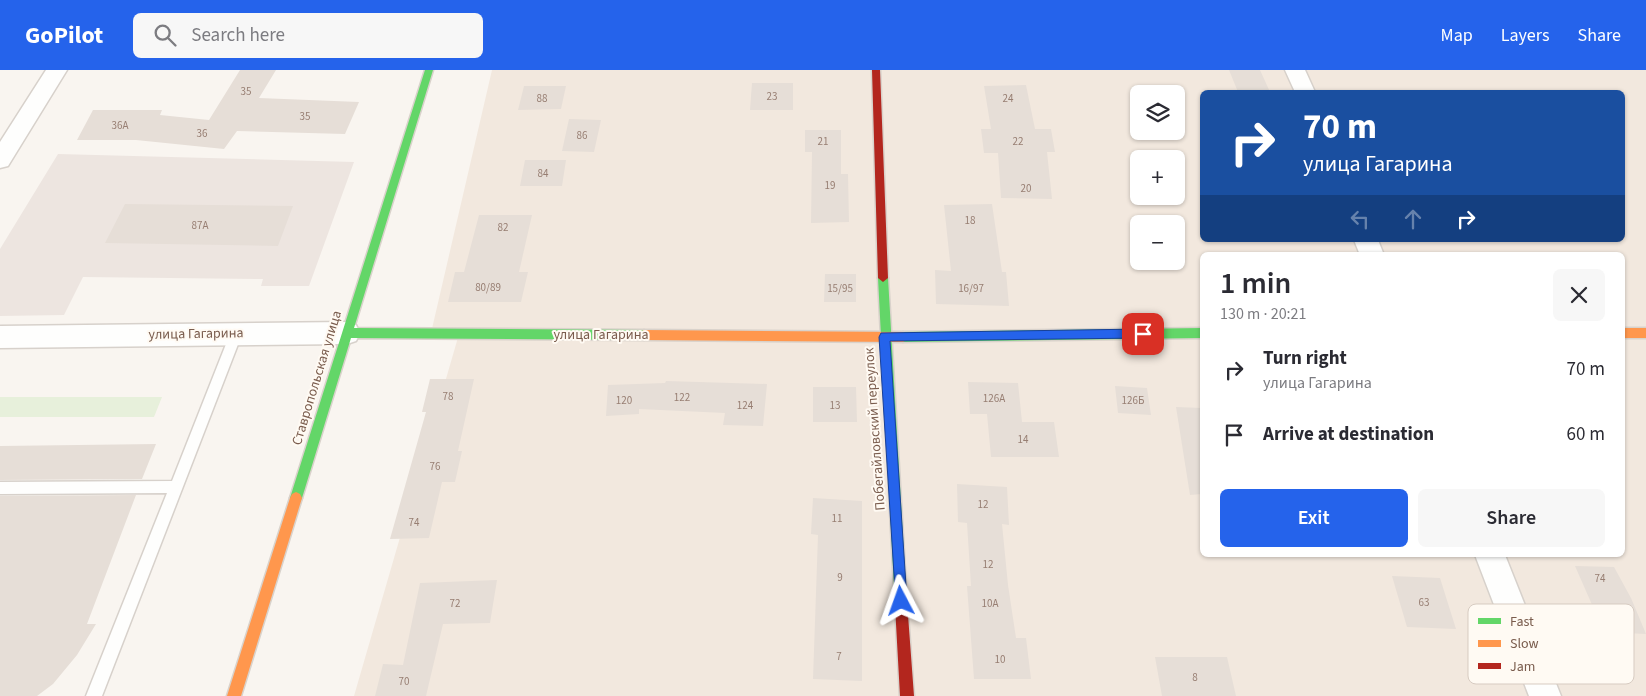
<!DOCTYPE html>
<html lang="en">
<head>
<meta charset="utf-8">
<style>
  body { margin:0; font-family:"Source Sans 3",sans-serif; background:#f7f7f7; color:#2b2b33; height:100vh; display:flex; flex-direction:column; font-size:19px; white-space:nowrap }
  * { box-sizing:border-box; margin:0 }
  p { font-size:16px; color:#7c7c81 }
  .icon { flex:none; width:28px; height:28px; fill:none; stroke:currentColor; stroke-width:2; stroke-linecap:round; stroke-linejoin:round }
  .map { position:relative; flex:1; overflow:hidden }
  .details { position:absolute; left:1200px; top:182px; width:425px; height:305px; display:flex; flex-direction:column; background:#fff; border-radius:8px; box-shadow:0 1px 4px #0004 }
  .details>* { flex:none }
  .banner { position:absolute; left:1200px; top:20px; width:425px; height:152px; border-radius:8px; box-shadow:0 1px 4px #0004; background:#1a4fa0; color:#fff; overflow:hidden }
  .tools { position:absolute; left:1130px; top:15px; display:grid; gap:10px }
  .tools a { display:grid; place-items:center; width:55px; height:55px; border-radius:8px; background:#fff; box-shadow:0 1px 4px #0004; font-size:25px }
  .pin { position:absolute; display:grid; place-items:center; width:42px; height:42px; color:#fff; margin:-21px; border-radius:10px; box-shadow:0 2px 8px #0006 }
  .me { position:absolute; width:55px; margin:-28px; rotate:356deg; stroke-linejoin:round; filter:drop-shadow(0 0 4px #0008) }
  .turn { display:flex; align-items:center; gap:18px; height:105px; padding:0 20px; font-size:22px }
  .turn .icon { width:65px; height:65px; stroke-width:2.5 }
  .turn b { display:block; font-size:35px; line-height:42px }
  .lanes { display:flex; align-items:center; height:48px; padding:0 20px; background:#0003; justify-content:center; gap:25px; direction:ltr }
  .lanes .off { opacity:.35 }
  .round { display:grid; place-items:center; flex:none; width:52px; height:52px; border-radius:8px; background:#f7f7f7 }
  .summary { display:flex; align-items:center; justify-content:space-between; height:85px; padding:0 20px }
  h1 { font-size:30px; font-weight:600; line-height:38px }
  .button { display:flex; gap:10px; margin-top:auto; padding:10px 20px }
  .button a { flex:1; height:58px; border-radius:8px; background:#2563eb; color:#fff; font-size:20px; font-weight:600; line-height:58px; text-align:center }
  .button a+a { background:#f7f7f7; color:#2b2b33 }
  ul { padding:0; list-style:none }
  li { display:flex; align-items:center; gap:15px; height:65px; padding:0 20px }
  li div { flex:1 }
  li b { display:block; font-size:19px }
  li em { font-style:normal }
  header { display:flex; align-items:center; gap:30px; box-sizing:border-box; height:70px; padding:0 25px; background:#2563eb; color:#fff }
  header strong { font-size:24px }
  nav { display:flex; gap:28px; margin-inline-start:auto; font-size:18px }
  .search { width:350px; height:45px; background:#f7f7f7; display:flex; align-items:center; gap:12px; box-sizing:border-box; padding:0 18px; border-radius:8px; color:#7c7c81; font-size:19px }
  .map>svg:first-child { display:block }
</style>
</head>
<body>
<header>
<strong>GoPilot</strong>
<div class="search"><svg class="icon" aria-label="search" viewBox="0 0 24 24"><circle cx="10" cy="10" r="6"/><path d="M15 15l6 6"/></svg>Search here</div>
<nav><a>Map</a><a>Layers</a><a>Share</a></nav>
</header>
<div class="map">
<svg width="1646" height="626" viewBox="0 0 1646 626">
  <rect width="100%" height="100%" fill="#f9f5f0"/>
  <path fill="#f2e8de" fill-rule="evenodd" d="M492,0h1154v626h-1292l105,-362 -28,-1zM1202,22h420v148h-420zM1139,24h37v37h-37zM1139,89h37v37h-37zM1139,154h37v37h-37zM1202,185h420v300h-420z"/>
  <path fill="#ede5e0" d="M58,84l296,8 -45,124h-48l2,-7 -180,-2 -19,38 -64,1v-67z"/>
  <path fill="#e7f0db" d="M0,327h162l-8,20h-154z"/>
  <path fill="#e6ded7" d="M240,0h36l-17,28 100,4 -14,32 -108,-3 -13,18 -88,-9h-59l16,-30h69l-2,5 49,5z
    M1229,0h31l10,22h-32z
    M752,13h41v27h-43z
    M1026,15l9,44h16l4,23h-8l5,47 -51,-1 -3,-45h-14l-3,-24h10l-7,-43z
    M524,16h42l-5,23 -43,1z
    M569,49l32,1 -7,32 -32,-1z
    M805,60h36v44h7l1,48 -38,1 1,-71h-7z
    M525,90h41l-4,26h-42z
    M125,134l168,2 -15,40 -173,-3z
    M992,134l10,68h4l3,34 -73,-2 -1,-34 16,1 -7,-66z
    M479,145h53l-13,57h9l-7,30h-73l7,-30h9z
    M825,204h31v28h-32z
    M430,309h44l-16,72h4l-7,31h-13l-13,56 -39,1 36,-127h-4z
    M666,311l101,3 -4,42 -40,-1 2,-12 -86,-4v5l-33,2 2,-31 57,-2z
    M968,312l50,1 4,39h32l5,35h-68l-4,-43h-17z
    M1115,316l32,2 4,27 -33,-2z
    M813,317h43l1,35h-44z
    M1176,337l26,1v86l-12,1z
    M156,374l-14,35 -142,1v-34z
    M957,414l50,3 2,38 -7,-1 6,61 8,53h10l5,41h-57l-7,-93h4l-4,-63 -9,-1z
    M136,425l-49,129h9l-19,31 -24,29 -16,12h-37v-200z
    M813,428l49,3v180l-49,-2 5,-144 -7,-1z
    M1575,496l39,1 17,31 15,36 -42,-2z
    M1392,506l48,2 16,51 -49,-2z
    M497,510l-7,43 -47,1 -17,72h-51l8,-32 20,1 17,-82z
    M1155,587h72l9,39h-74z"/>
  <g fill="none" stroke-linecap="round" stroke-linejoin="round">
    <g stroke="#d7d1cb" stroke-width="3">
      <path id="lane" d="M236,259l4,1 2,4 -140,362h-16l81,-203 -167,1v-12l172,-1 58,-147 2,-4z"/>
    </g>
    <g stroke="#d7d1cb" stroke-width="3">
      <path id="street" d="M46,0h21l-59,96 -8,2v-26z
        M1285,0h20l10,22h-20z
        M1354,170h24l6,15h-24z
        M347,252l9,3 4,8 -4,8 -9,3 -347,4v-22z
        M1475,485h30l56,141h-32z"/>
    </g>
    <g stroke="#d9d2cb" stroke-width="3">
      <path id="fast" d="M425,0h8l-79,258 290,2 4,2 1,3 -1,3 -4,2 -293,-2 -49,160 -2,4 -4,2 -4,-2 -2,-4z
        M883,204l5,4 18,310 -2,4 -4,2 -4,-2 -2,-4 -16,-310z
        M1202,258v10l-299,4 -4,-2 -1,-3 1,-3 4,-2z"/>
    </g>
    <g stroke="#d9d2cb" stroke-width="3">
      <path id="slow" d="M1622,258h24v10h-24z
        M644,260l259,2 4,2 1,3 -1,3 -4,2 -259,-2 -4,-2 -1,-3 1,-3z
        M296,422l4,2 2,4 -61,198h-14l63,-198 2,-4z"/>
    </g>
    <g stroke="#d9d2cb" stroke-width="3">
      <path id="jam" d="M872,0h8l8,208 -5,4 -5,-4z
        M900,512l4,2 2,4 8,108h-14l-6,-108 2,-4z"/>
    </g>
    <use href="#lane" fill="#fefefd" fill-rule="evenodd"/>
    <use href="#street" fill="#fefefd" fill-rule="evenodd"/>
    <use href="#fast" fill="#63d668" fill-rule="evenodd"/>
    <use href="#slow" fill="#ff974d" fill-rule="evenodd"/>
    <use href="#jam" fill="#b3261e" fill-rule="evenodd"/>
  </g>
  <path fill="#2563eb" stroke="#184099" d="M1143,259l5,5 -5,4 -253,3 17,260 -2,5 -4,2 -5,-2 -17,-269 2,-4z"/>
  <g text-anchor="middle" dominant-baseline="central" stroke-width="4" stroke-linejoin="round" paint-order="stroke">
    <g font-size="11" fill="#977e72">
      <text x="246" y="21">35</text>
      <text x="772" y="26">23</text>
      <text x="542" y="28">88</text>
      <text x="1008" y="28">24</text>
      <text x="305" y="46">35</text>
      <text x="120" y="55">36А</text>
      <text x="202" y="63">36</text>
      <text x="582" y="65">86</text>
      <text x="823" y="71">21</text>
      <text x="1018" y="71">22</text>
      <text x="543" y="103">84</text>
      <text x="830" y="115">19</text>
      <text x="1026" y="118">20</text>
      <text x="970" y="150">18</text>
      <text x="200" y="155">87А</text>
      <text x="503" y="157">82</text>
      <text x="488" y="217">80/89</text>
      <text x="840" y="218">15/95</text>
      <text x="971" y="218">16/97</text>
      <text x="448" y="326">78</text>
      <text x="682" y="327">122</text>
      <text x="994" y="328">126А</text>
      <text x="624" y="330">120</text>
      <text x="1133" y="330">126Б</text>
      <text x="745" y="335">124</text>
      <text x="835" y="335">13</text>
      <text x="1023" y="369">14</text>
      <text x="435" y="396">76</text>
      <text x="983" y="434">12</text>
      <text x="837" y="448">11</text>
      <text x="414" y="452">74</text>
      <text x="988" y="494">12</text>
      <text x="840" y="507">9</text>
      <text x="1600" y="508">74</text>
      <text x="1424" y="532">63</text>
      <text x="455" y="533">72</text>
      <text x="990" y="533">10А</text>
      <text x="839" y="586">7</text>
      <text x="1000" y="589">10</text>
      <text x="1195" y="607">8</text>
      <text x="404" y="611">70</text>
    </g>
    <g font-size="14" fill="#7a5c4d" stroke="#fffaf3">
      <text transform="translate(196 264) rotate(-1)">улица Гагарина</text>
      <text x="601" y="265">улица Гагарина</text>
      <text transform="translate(317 308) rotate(-73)">Ставропольская улица</text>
      <text transform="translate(875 359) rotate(-94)">Побегайловский переулок</text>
    </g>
  </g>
  <rect x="1468" y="534" width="166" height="80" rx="8" fill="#fffaf3" stroke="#d7cbc1" stroke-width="1"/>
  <rect x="1478" y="548" width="23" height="6" fill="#63d668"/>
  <rect x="1478" y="570" width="23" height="7" fill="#ff974d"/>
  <rect x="1478" y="593" width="23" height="6" fill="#b3261e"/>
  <g font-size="14" fill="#7a5c4d">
    <text x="1510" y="556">Fast</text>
    <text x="1510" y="578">Slow</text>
    <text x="1510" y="601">Jam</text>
  </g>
</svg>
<div class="tools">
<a><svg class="icon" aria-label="layers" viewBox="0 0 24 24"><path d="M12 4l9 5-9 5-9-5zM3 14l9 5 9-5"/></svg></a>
<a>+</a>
<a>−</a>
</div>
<div class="pin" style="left:1143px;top:264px;background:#d93025"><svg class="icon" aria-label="arrive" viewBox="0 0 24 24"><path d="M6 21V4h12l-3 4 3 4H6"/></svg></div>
<svg class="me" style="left:901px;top:531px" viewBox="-20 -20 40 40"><path d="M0-17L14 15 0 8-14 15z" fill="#2563eb" stroke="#fff" stroke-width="4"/></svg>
<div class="banner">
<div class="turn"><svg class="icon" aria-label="right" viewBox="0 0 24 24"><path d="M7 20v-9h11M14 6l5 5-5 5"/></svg><div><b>70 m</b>улица Гагарина</div></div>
<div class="lanes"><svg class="icon off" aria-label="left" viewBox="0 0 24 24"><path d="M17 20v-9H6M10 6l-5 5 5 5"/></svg><svg class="icon off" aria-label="ahead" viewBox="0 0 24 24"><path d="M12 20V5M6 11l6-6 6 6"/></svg><svg class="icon" aria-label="right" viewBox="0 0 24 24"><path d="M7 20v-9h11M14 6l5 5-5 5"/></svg></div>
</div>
<section class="details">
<div class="summary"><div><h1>1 min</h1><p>130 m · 20:21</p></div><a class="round"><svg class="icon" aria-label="close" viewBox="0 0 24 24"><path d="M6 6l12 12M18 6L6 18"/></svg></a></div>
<ul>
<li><svg class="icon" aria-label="right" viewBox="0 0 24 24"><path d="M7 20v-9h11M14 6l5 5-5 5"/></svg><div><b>Turn right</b><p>улица Гагарина</p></div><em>70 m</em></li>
<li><svg class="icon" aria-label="arrive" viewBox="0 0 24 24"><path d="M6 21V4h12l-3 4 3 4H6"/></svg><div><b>Arrive at destination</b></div><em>60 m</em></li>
</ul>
<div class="button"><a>Exit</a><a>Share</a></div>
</section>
</div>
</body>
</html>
